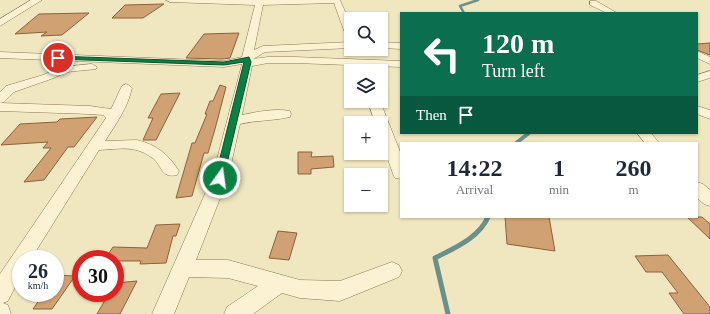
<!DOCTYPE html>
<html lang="en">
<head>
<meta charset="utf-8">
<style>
  body { margin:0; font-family:"Times New Roman",serif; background:#f2f2f3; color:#1f2937; height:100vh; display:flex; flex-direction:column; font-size:15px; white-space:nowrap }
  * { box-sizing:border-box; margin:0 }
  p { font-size:13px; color:#747a83 }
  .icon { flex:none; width:22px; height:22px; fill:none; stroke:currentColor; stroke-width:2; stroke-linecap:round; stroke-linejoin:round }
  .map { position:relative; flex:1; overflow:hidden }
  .drawer { position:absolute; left:400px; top:142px; width:298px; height:76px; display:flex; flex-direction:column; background:#fff; border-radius:0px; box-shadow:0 1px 3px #0004 }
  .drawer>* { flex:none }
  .top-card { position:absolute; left:400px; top:12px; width:298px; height:122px; border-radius:0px; box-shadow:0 1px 3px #0004; background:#0b6e4f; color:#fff; overflow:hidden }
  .buttons { position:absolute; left:344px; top:12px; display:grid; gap:8px }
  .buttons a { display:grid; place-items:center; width:44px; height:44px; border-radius:0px; background:#fff; box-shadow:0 1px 3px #0004; font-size:20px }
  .speed { position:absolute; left:12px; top:250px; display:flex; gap:8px; font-size:20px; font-weight:700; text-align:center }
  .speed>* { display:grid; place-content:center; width:52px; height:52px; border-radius:50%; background:#fff; box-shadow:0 1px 3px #0004; line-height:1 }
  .speed small { font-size:10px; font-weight:400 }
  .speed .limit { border:6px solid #d22; background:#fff; color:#111 }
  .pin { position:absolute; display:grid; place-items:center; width:34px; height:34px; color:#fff; margin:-17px; border:2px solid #fff; border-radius:50%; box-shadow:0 1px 4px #0007 }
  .me { position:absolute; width:44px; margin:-22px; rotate:14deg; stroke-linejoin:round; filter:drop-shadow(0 0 3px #0008) }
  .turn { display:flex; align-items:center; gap:14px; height:84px; padding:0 16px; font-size:18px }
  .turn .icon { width:52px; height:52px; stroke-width:2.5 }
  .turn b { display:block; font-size:28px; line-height:34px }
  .then { display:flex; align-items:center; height:38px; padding:0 16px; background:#0003; gap:8px; font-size:15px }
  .eta { display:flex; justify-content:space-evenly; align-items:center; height:68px; text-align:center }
  .eta b { font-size:24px; font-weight:700; line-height:28px }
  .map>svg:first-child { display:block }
</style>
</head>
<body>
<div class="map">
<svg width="710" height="314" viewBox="0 0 710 314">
  <rect width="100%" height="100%" fill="#f0e6c0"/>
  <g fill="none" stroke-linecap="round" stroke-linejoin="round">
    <path stroke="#6a908a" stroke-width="2.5" d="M464,13l-4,-7 18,-6"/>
    <path stroke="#6a908a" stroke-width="4" d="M516,143l13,-10"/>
    <path stroke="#6a908a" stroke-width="5" d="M448,314l-13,-56c19,-10 44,-20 53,-41"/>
  </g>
  <path fill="#d0a273" stroke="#8a623b" d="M164,4l-21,14h-31l13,-13z
    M89,13l-27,22 -21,1 6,-4 -32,2 24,-20z
    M239,33l-9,25 -8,1 -36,-1 18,-24z
    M710,43v12l-13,-5v-6z
    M220,85l6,2 -11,42 -7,24h-4l-12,43 -16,2 16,-55h3l12,-29h-2l5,-13h3z
    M180,93l-24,47h-13l10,-22h-5l13,-24z
    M97,117l-23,30h-6l-24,33 -20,2 27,-34h-8l5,-6 -47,3 19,-21 37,-2 3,-3z
    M298,152h14l-1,5 22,-1 1,11 -23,2v5h-13z
    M505,217h44l6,34 -48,-7z
    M687,217h15l8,7v15z
    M180,224l-4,12h-3l-7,27 -26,1 1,-3h-26v-2h-10l8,-12 34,1 9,-23z
    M278,231l19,2 -8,27 -20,-2z
    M668,255l42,52v7h-26l-15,-21h9l-16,-21h-16l-11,-16z
    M55,275l20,1 -23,33h-19l11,-16h11z
    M137,281l-17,33h-23l12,-21h6v-10z"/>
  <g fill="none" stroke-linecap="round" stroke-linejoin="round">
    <g stroke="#8a7757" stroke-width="1">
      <path id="minor" d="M31,0h11l-42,26v-7z
        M166,0h174l11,25v14l-5,-3 -12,-33 -71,2 -9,45 9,-4 88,-4v6l-86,4 -12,7 15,-2h27l106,4v6l-106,-4h-27l-16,3 -10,49c14,-3 33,-7 48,-4l1,3 -1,3c-16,4 -34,3 -50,7l-12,54 -32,82h32l72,20 40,1 52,-19 7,3 3,6 -3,6 -59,24 -40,-3 -18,-5 -29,21h-29l3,-7 31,-21 -30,-8 -39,-1 -15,37h-22l60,-136 30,-114 -18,3 -224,-9v-6l224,9 18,-4 13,-52 -85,-3z
        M590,1h6l21,12h-10l-17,-8z
        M381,42l20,1v6l-20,-1z
        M697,51l13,6v7l-13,-6z
        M92,64l5,3 -1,2 -29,3 -16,7 -37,13 -10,10 -4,1v-11l6,-6 37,-11 18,-8z
        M710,71v7l-13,4v-7z
        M126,84l4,2 2,2c-4,19 -16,36 -27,53l32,-1c20,5 31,14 42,31l-2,4c-17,4 -15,-12 -26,-18 -17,-12 -32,-8 -52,-7l-68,109h-10v16l-13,26 -5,2 5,2 3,9h-11v-40l106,-156 -3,-3 -13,-1 -90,-3v-8l90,3 21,3c4,-7 7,-16 11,-23z
        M368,101h12l21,53v25l-6,-1 -2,-4 -12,-35v-16h-6z
        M697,106l13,4v9l-13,-5z
        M637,133h14l8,10h-14z
        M697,182l6,2 7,6v16l-6,-2 -7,-6z"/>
    </g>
    <use href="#minor" fill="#faf2d3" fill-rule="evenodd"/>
  </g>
  <path fill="#0b8043" stroke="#07532c" d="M55,56l169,6 25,-5 2,5 -28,118 -3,1 -5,-3 29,-116 -20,3 -166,-6 -3,-1z"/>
</svg>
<div class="buttons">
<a><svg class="icon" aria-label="search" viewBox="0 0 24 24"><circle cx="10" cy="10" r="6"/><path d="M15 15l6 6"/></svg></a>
<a><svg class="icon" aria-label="layers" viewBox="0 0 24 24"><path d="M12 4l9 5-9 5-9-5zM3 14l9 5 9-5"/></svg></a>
<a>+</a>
<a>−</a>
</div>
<div class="speed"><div>26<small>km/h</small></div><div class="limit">30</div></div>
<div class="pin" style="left:58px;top:58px;background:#d93025"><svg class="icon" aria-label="arrive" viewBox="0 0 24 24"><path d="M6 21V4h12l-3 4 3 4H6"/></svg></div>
<svg class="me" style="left:220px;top:178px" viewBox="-20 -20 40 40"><circle r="17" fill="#0b8043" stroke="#fff" stroke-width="3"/><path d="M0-11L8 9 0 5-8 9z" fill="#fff"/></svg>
<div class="top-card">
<div class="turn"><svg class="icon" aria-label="left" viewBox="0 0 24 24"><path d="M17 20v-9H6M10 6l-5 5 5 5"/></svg><div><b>120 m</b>Turn left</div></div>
<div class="then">Then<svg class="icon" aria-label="arrive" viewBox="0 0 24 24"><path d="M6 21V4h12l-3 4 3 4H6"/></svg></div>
</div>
<section class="drawer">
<div class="eta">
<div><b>14:22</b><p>Arrival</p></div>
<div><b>1</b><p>min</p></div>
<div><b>260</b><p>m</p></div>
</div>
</section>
</div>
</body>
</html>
